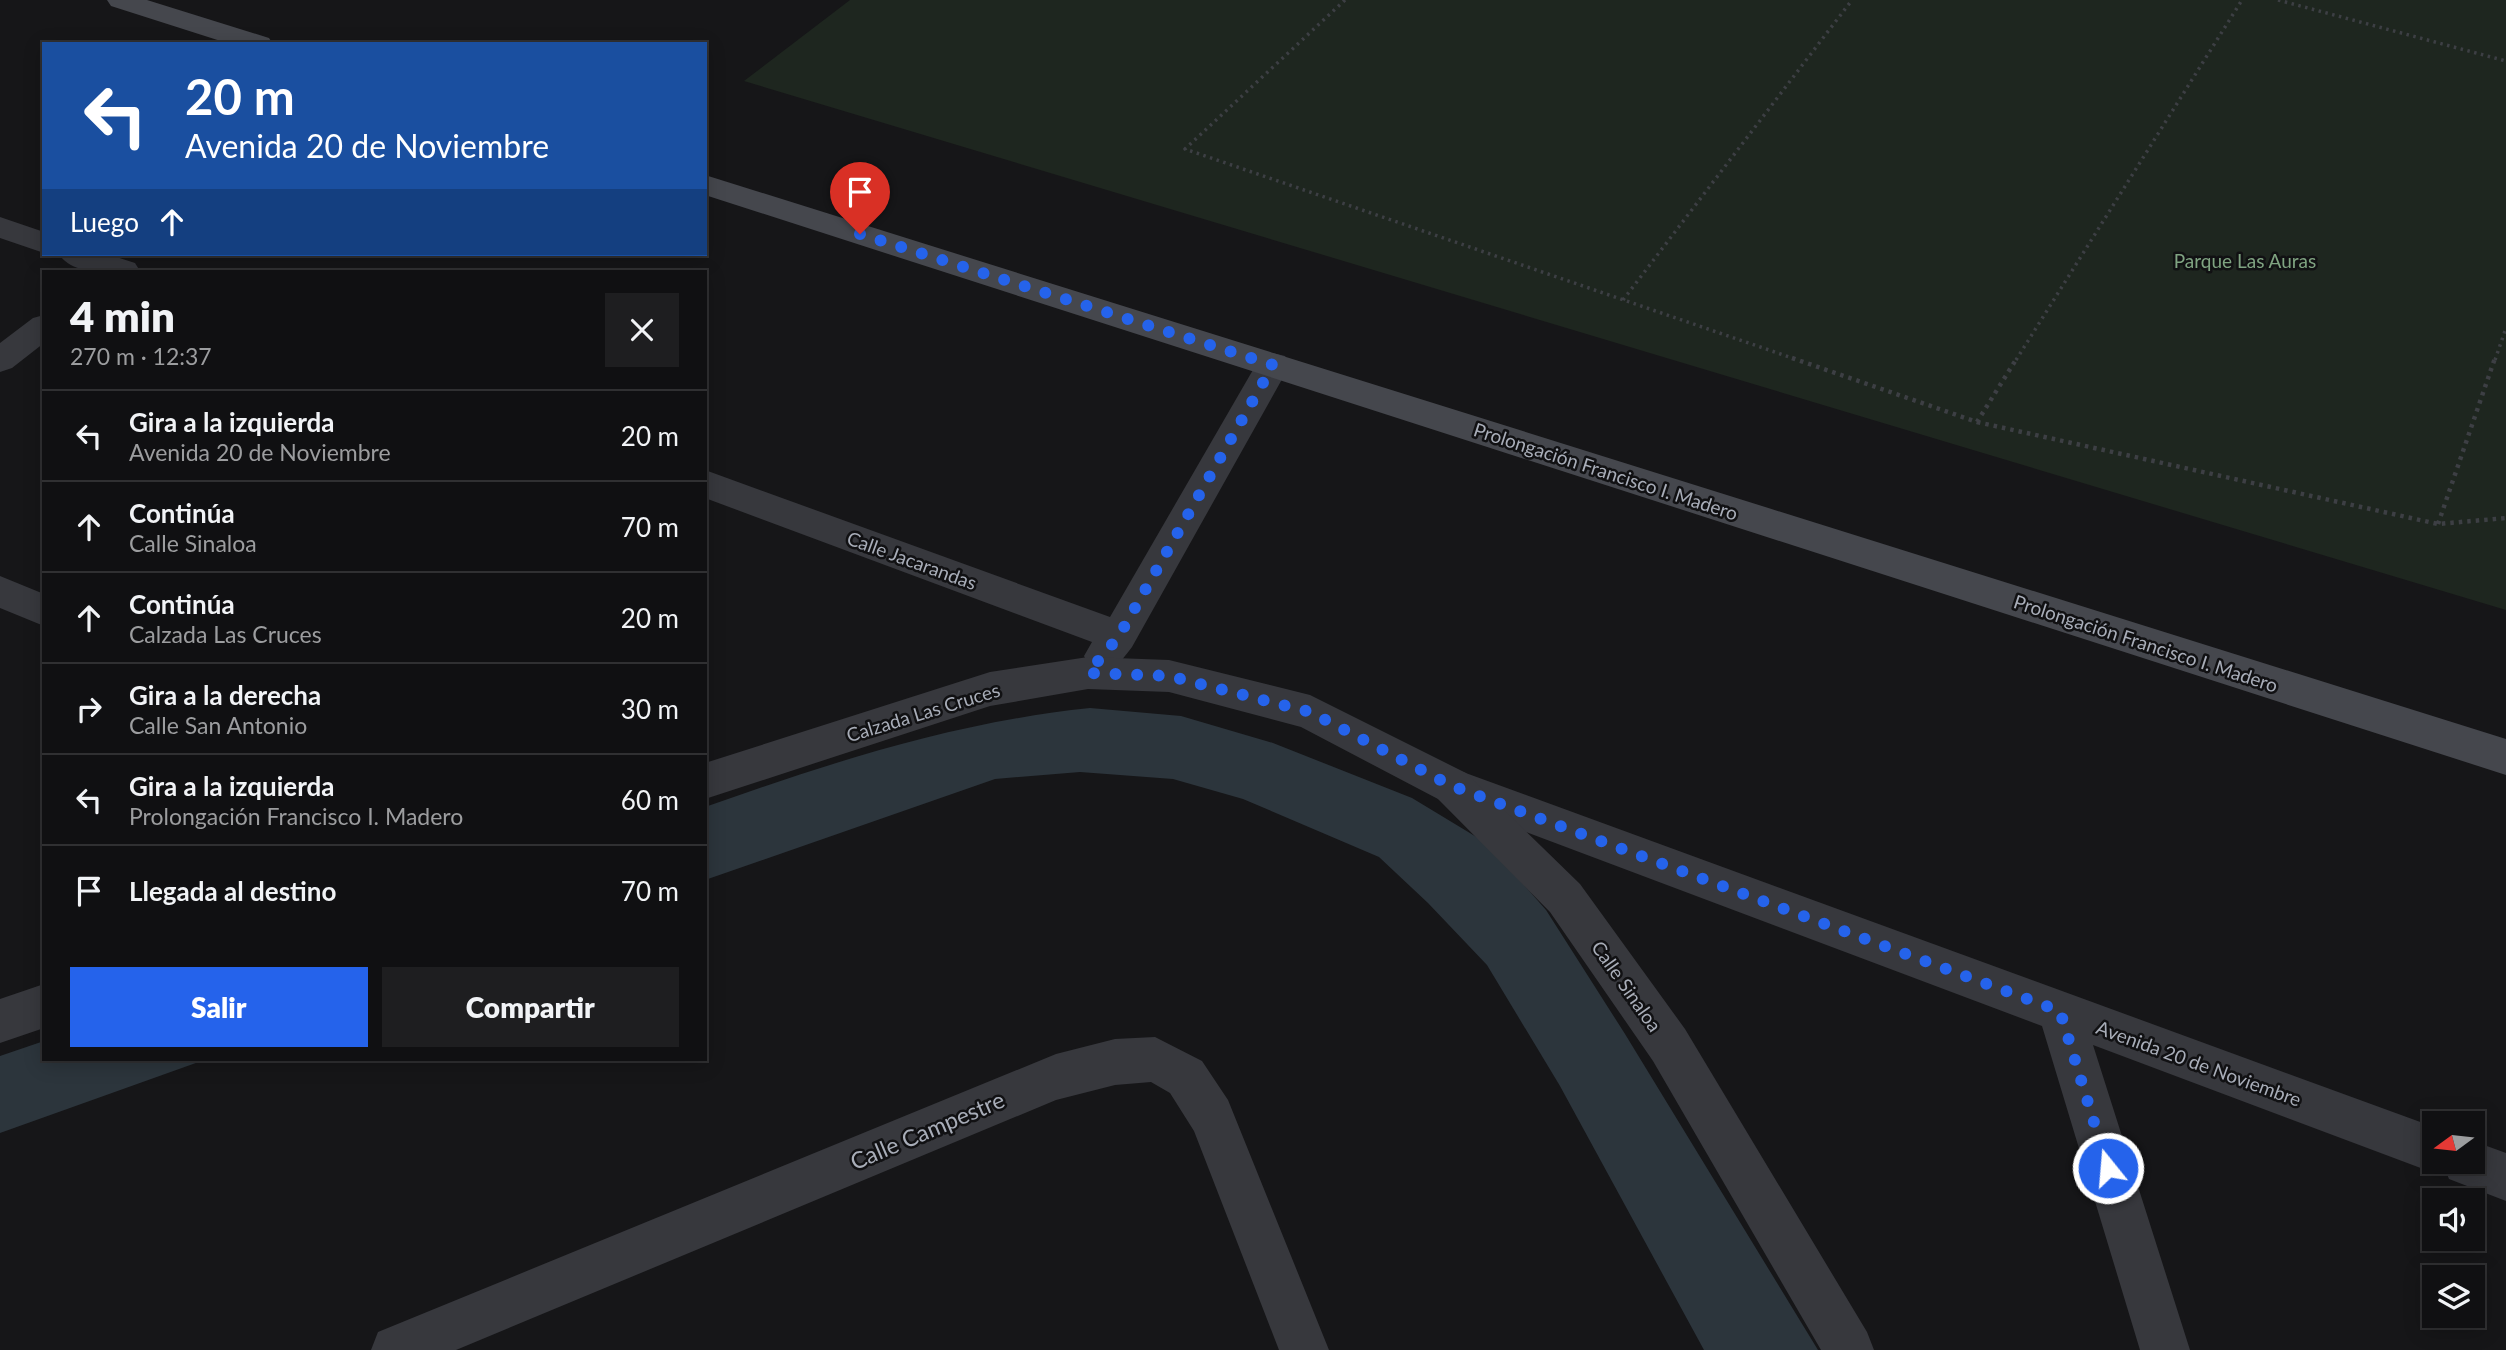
<!DOCTYPE html>
<html lang="es">
<head>
<meta charset="utf-8">
<style>
  body { margin:0; font-family:Lato,sans-serif; background:#1e1e20; color:#f1f3f6; height:100vh; display:flex; flex-direction:column; font-size:26px; white-space:nowrap }
  * { box-sizing:border-box; margin:0 }
  p { font-size:23px; color:#9c9d9f }
  .icon { flex:none; width:38px; height:38px; fill:none; stroke:currentColor; stroke-width:2; stroke-linecap:round; stroke-linejoin:round }
  .map { position:relative; flex:1; overflow:hidden }
  .details { position:absolute; left:42px; top:270px; width:665px; height:791px; display:flex; flex-direction:column; background:#101012; border-radius:0px; box-shadow:0 4px 18px #0003,0 0 0 2px #303032 }
  .details>* { flex:none }
  .hud { position:absolute; left:42px; top:42px; width:665px; height:214px; border-radius:0px; box-shadow:0 4px 18px #0003,0 0 0 2px #303032; background:#1a4fa0; color:#fff; overflow:hidden }
  .needle { width:46px; rotate:255deg }
  .fabs { position:absolute; left:2422px; top:1111px; display:grid; gap:14px }
  .fabs a { display:grid; place-items:center; width:63px; height:63px; border-radius:0px; background:#101012; box-shadow:0 4px 18px #0003,0 0 0 2px #303032; font-size:35px }
  .pin { position:absolute; display:grid; place-items:center; width:60px; height:60px; color:#fff; margin:-72px -30px; border-radius:50% 50% 50% 0; rotate:-45deg; box-shadow:0 0 7px #0007 }
  .pin .icon { rotate:45deg }
  .me { position:absolute; width:77px; margin:-38px; rotate:343deg; stroke-linejoin:round; filter:drop-shadow(0 0 5px #0008) }
  .turn { display:flex; align-items:center; gap:24px; height:147px; padding:0 28px; font-size:32px }
  .turn .icon { width:91px; height:91px; stroke-width:2.5 }
  .turn b { display:block; font-size:49px; line-height:60px }
  .then { display:flex; align-items:center; height:66px; padding:0 28px; background:#0003; gap:14px; font-size:26px }
  .round { display:grid; place-items:center; flex:none; width:74px; height:74px; border-radius:0px; background:#1e1e20 }
  .headline { display:flex; align-items:center; justify-content:space-between; height:119px; padding:0 28px }
  h1 { font-size:42px; font-weight:800; line-height:52px }
  .primary-button { display:flex; gap:14px; margin-top:auto; padding:14px 28px }
  .primary-button a { flex:1; height:80px; border-radius:0px; background:#2563eb; color:#fff; font-size:28px; font-weight:800; line-height:80px; text-align:center }
  .primary-button a+a { background:#1e1e20; color:#f1f3f6 }
  ul { padding:0; list-style:none }
  li { display:flex; align-items:center; gap:21px; height:91px; padding:0 28px; border-top:2px solid #303032 }
  li div { flex:1 }
  li b { display:block; font-size:26px }
  li em { font-style:normal }
  .map>svg:first-child { display:block }
</style>
</head>
<body>
<div class="map">
<svg width="2506" height="1350" viewBox="0 0 2506 1350">
  <rect width="100%" height="100%" fill="#161618"/>
  <path fill="#1e261f" d="M850,0h1656v610l-1762,-529z"/>
  <path fill="#2c353c" d="M1090,708l91,8 92,27 139,55 76,46 58,66 79,124 193,316h-114l-144,-264 -73,-121 -59,-62 -49,-46 -136,-58 -70,-20 -93,-7 -85,7 -290,101v-73c127,-45 251,-85 385,-99z
    M44,1041v18h163l-207,74v-77z"/>
  <g fill="none" stroke-linecap="round" stroke-linejoin="round">
    <path stroke="#3d3f44" stroke-width="3.5" stroke-dasharray="2.5 4.5" stroke-linecap="butt" d="M1345,0l-160,149 613,211
      M2278,0l228,61
      M1623,300l229,-300
      M2016,360l226,-360
      M2495,360l11,-32"/>
    <path stroke="#3d3f44" stroke-width="4.5" stroke-dasharray="3.5 5" stroke-linecap="butt" d="M1792,358l185,64 40,-64
      M1977,422l461,102 68,-6
      M2438,524l57,-166"/>
    <path fill="#37383d" fill-rule="evenodd" d="M0,217l44,15v21l-44,-15z
      M59,254h48l28,9 5,8c-24,1 -67,6 -81,-17z
      M44,315v28l-32,25 -12,4v-29l33,-25z
      M1273,353l12,3 5,9 -158,282c-13,17 -20,28 -42,20l-6,-11 8,-14 -387,-144v-28l405,147 151,-261z
      M0,576l44,18v32l-44,-18z
      M1452,768l982,359v35h39v-21l33,12v48l-57,-22 -4,-10 -11,4 -341,-128 97,305h-50l-98,-324 -604,-227 -6,-13 6,-13z
      M1155,1037l47,24 26,39 101,250h-50l-85,-219 -24,-38 -19,-11 -36,3 -59,15 -600,250h-85l7,-18 678,-278 59,-15z"/>
    <path fill="#37383d" fill-rule="evenodd" d="M1088,657l81,3 141,35 156,78 114,111 105,145 182,303 7,18h-53l-168,-289 -103,-149 -112,-113 -137,-72 -132,-35 -81,-3 -98,17 -285,93v-36l285,-91z
      M44,984v44l-44,15v-44z"/>
    <path fill="#45474d" fill-rule="evenodd" d="M107,0h40l122,38 4,6h-43l-119,-38z
      M705,175l1801,564v36l-1801,-580z"/>
  </g>
  <g fill="none" stroke-linecap="round" stroke-linejoin="round">
    <path stroke="#2563eb" stroke-width="12" stroke-dasharray="0 21.6" d="M860,234l413,131 -154,271 -31,37 81,3 141,36 142,74 608,225 48,157"/>
  </g>
  <g text-anchor="middle" dominant-baseline="central" stroke-width="5" stroke-linejoin="round" paint-order="stroke">
    <g font-size="19" fill="#7fa381" stroke="#111113">
      <text x="2245" y="260">Parque Las Auras</text>
    </g>
    <g font-size="19" fill="#a8adb8" stroke="#111113">
      <text transform="translate(1606 471) rotate(18)">Prolongación Francisco I. Madero</text>
      <text transform="translate(912 560) rotate(20)">Calle Jacarandas</text>
      <text transform="translate(2146 643) rotate(18)">Prolongación Francisco I. Madero</text>
      <text transform="translate(923 712) rotate(-17)">Calzada Las Cruces</text>
      <text transform="translate(1627 986) rotate(55)">Calle Sinaloa</text>
      <text transform="translate(2199 1063) rotate(20)">Avenida 20 de Noviembre</text>
    </g>
    <g font-size="23" fill="#a8adb8" stroke="#111113">
      <text transform="translate(927 1130) rotate(-23)">Calle Campestre</text>
    </g>
  </g>
</svg>
<div class="fabs">
<a><svg class="needle" viewBox="-14 -14 28 28"><path d="M0-13l5 13h-10z" fill="#e53935"/><path d="M0 13l5-13h-10z" fill="#9c9d9f"/></svg></a>
<a><svg class="icon" aria-label="sound" viewBox="0 0 24 24"><path d="M4 9h4l5-4v14l-5-4H4zM17 9q2 3 0 6"/></svg></a>
<a><svg class="icon" aria-label="layers" viewBox="0 0 24 24"><path d="M12 4l9 5-9 5-9-5zM3 14l9 5 9-5"/></svg></a>
</div>
<div class="pin" style="left:860px;top:234px;background:#d93025"><svg class="icon" aria-label="arrive" viewBox="0 0 24 24"><path d="M6 21V4h12l-3 4 3 4H6"/></svg></div>
<svg class="me" style="left:2108px;top:1168px" viewBox="-20 -20 40 40"><circle r="17" fill="#2563eb" stroke="#fff" stroke-width="3"/><path d="M0-11L8 9 0 5-8 9z" fill="#fff"/></svg>
<div class="hud">
<div class="turn"><svg class="icon" aria-label="left" viewBox="0 0 24 24"><path d="M17 20v-9H6M10 6l-5 5 5 5"/></svg><div><b>20 m</b>Avenida 20 de Noviembre</div></div>
<div class="then">Luego<svg class="icon" aria-label="ahead" viewBox="0 0 24 24"><path d="M12 20V5M6 11l6-6 6 6"/></svg></div>
</div>
<section class="details">
<div class="headline"><div><h1>4 min</h1><p>270 m · 12:37</p></div><a class="round"><svg class="icon" aria-label="close" viewBox="0 0 24 24"><path d="M6 6l12 12M18 6L6 18"/></svg></a></div>
<ul>
<li><svg class="icon" aria-label="left" viewBox="0 0 24 24"><path d="M17 20v-9H6M10 6l-5 5 5 5"/></svg><div><b>Gira a la izquierda</b><p>Avenida 20 de Noviembre</p></div><em>20 m</em></li>
<li><svg class="icon" aria-label="ahead" viewBox="0 0 24 24"><path d="M12 20V5M6 11l6-6 6 6"/></svg><div><b>Continúa</b><p>Calle Sinaloa</p></div><em>70 m</em></li>
<li><svg class="icon" aria-label="ahead" viewBox="0 0 24 24"><path d="M12 20V5M6 11l6-6 6 6"/></svg><div><b>Continúa</b><p>Calzada Las Cruces</p></div><em>20 m</em></li>
<li><svg class="icon" aria-label="right" viewBox="0 0 24 24"><path d="M7 20v-9h11M14 6l5 5-5 5"/></svg><div><b>Gira a la derecha</b><p>Calle San Antonio</p></div><em>30 m</em></li>
<li><svg class="icon" aria-label="left" viewBox="0 0 24 24"><path d="M17 20v-9H6M10 6l-5 5 5 5"/></svg><div><b>Gira a la izquierda</b><p>Prolongación Francisco I. Madero</p></div><em>60 m</em></li>
<li><svg class="icon" aria-label="arrive" viewBox="0 0 24 24"><path d="M6 21V4h12l-3 4 3 4H6"/></svg><div><b>Llegada al destino</b></div><em>70 m</em></li>
</ul>
<div class="primary-button"><a>Salir</a><a>Compartir</a></div>
</section>
</div>
</body>
</html>
